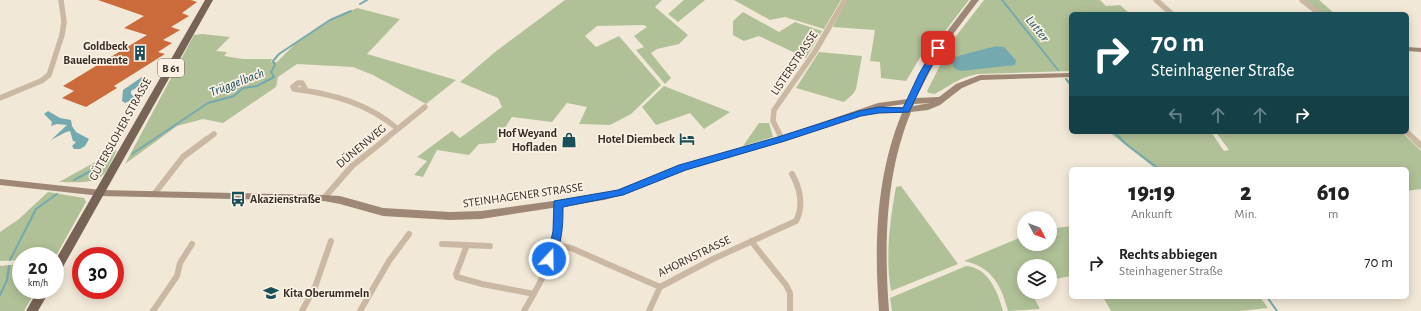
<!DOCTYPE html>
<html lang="de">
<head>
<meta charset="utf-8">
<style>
  body { margin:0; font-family:"Alegreya Sans",sans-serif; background:#f6f6f6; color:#222; height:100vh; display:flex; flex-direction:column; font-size:15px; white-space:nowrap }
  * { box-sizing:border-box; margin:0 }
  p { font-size:13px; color:#767676 }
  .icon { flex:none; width:22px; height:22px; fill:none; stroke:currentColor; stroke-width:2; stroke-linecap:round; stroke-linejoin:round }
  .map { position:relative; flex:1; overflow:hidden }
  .panel { position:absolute; left:1069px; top:167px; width:340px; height:132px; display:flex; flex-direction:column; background:#fff; border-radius:6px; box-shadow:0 2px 10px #0003 }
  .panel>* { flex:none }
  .guide { position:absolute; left:1069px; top:12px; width:340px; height:122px; border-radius:6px; box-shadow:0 2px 10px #0003; background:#194f58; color:#fff; overflow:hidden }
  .needle { width:26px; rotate:131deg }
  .tools { position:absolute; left:1017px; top:211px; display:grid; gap:8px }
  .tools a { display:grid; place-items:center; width:40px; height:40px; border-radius:50%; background:#fff; box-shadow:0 2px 10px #0003; font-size:20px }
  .speed { position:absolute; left:12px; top:247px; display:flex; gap:8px; font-size:20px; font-weight:700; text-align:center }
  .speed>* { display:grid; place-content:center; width:52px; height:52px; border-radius:50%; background:#fff; box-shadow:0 2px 10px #0003; line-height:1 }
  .speed small { font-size:10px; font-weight:400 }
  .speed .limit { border:6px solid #d22; background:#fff; color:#111 }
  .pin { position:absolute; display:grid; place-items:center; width:34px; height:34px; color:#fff; margin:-17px; border-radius:8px; box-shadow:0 2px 6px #0006 }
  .me { position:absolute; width:44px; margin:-22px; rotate:21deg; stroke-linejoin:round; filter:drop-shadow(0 0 3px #0008) }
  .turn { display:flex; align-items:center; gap:14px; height:84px; padding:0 16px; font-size:18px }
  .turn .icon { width:52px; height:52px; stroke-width:2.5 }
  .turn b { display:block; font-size:28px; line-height:34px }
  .lanes { display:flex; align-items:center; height:38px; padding:0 16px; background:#0003; justify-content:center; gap:20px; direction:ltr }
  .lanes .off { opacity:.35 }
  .eta { display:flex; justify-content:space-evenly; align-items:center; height:68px; text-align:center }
  .eta b { font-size:24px; font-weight:800; line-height:28px }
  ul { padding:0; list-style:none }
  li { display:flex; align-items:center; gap:12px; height:56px; padding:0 16px }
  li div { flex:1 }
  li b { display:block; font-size:15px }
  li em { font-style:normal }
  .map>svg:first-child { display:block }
</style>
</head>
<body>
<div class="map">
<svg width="1421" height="311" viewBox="0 0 1421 311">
  <rect width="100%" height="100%" fill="#f2e8d7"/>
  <path fill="#b0c197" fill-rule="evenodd" d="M565,0h97l-7,7 33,28 -9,9 -22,5 -6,4 20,25 -6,6 -29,-34 8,-3 -10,-11 13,-9 -3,-2 -47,1 -12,10 11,11 23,-11 42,49 -30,29 -21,11 -31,-1 8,-17 -20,-4 -15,19 -40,-5 -17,26 -16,1 -10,11 -32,-5 -14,27 -9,-2 13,-14 -10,-4 35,-26 8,7 42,-31 -4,-9 -38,-16 35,-30z
    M684,0h21l-27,22 -10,-8z
    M734,0h107l-17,29 -39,-12 -15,3z
    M847,0h122l-40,52 -5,-1 -18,30 -25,-3 -1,-16 -10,-1 5,-31 -42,-3z
    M984,0h116l6,6 14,-1 10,9h-59v57l-93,3c-20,4 -27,11 -43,20l-6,-1 -2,-2 26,-51zM996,46l8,2 12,12 -33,-10z
    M1305,0h14l16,14h-12z
    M357,8l43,11 -33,35 89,26 -30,24 -53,-29 -20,-8 -56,-3 -19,13 -2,10 -53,36 -20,-4 -26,7 -52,38 69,-129 8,-1 28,3 -14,14 11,1 -3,4 19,3h29l-1,3h6l19,-19 35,-23z
    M743,12l36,20 16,-10 27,9 -16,27 -47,-22 -15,5 -11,-6v-14z
    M819,52l43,4 -6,33 -3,5 -9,8 -48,-14z
    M664,86l66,26 -26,17 -14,-16 -34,12 -14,-18z
    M759,123h10l4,14 -30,9z
    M1109,132h102l13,19 5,-1 -13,-18h186l19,19v38l-14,2v-22h-251z
    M117,150c-4,7 -7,16 -12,23 -10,12 -32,9 -46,9z
    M901,186l57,78 -67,27c-6,-35 -1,-70 5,-104z
    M48,192l36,6 2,4 -29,52 -4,2h-32v4l-21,1v-29l19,-13z
    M1071,226v50l-21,4v-14h-26v26h7l9,17 -32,2c-7,-26 -16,-44 -44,-50l60,-25v8h26v-15z
    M21,264v26h15l-12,21h-24v-45z
    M966,266c22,1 32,26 37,45h-111l-2,-13z
    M1103,297h157l8,11 -29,3h-128z"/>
  <path fill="#75a9b0" d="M996,46l8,1 12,13 -1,5 -54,6 -6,-2 -4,-7 1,-3 6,-3z
    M142,77l4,2v3l-15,9v3l5,4 -11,5 -3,-2 1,-11z
    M48,111l12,7 11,2 1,6 4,6 13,7 -4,7 -5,3h-6l-2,-3 4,-4 -3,-1 -3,-10 -4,1 -15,8 16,-15 -10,-1 -6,2 1,-4 -8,-8z"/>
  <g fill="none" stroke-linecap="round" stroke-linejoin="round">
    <path stroke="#75a9b0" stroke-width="2" d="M1002,0l56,70
      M360,4l7,-4
      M1066,79l5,6
      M1114,132l12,12 33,25
      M132,154l76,-51 26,-7 9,-8 14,-2 17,-9 -3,-5 4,-7 -2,-4 6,-7 51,-34 21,-9
      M74,180l34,-18
      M10,260l26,-51 21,-15
      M0,295l7,-15 2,-14
      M1267,297l10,14"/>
  </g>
  <path fill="#cb6b3c" d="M98,0h93l6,2 -15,11 7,3 -18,11 9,3 -17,10 9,3 -14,9 7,2 -51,32 3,2 -31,19 -24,-9 12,-7 -11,-5 84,-51 -23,-7 20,-12z"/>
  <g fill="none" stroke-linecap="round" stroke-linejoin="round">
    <path stroke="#cab8a3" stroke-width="5.5" d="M1156,0l16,14
      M1302,0l18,14
      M306,90l-4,-7h-4l-5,4 1,2c39,5 73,14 104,40
      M0,98l41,-17 8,-6 13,-40 2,-13 -3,-22
      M1407,132l8,8
      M782,139l-9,-18 1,-11 40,-57 31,-53
      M206,140l8,-6
      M384,140l41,-33"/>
    <path stroke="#cab8a3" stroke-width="6" d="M1414,139l7,7
      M155,193l28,-36 24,-18
      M324,198l28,-32 34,-27
      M751,241l35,44 4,8v18
      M442,244l48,2
      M467,245l-11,29 1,3 25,7 52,10
      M555,245l16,3 89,39
      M660,287l53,-28 83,-38c8,-15 4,-33 -4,-47
      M153,311l24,-35 3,-13 12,-19
      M302,311l13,-24 16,-46
      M360,311l29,-50 20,-27
      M524,311c14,-24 30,-51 34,-79 1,-9 0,-19 0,-28
      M649,311l11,-24"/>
    <path fill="#9e8774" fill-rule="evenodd" d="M971,0h8l-38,50 -25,48 23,-1 17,-13 24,-9 91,-2v4l-90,3 -19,8 -22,17 -12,5 -17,2c-26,63 -27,133 -22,199h-10c-5,-66 -3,-136 23,-198h-21l-3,-1 -1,-3 -92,32 -100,29 -63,25 -18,5 -123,19 -31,1 -67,-4 -43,-12 -16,-3 -223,-5 -101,-11v-6l101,11 223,5 16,1 43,12 67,4 31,-1 123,-17 13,-4 62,-24 100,-29 99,-34 30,-4 25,-49zM930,103l-17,3 1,-2zM905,104l-1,3h-20z
      M1407,47l14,1v4l-14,-1z"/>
    <path fill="#786456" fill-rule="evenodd" d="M205,0h8l-154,274 -4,2v-15z
      M38,290h12l-12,21h-12z"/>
  </g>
  <path fill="#1a73e8" stroke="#114b97" d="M938,46l4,2 -15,26 -18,38 -30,1 -18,3 -76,25 -99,29 -63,25 -60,12c0,20 -1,36 -10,55h-8l-1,-3 6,-14 3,-14 1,-30 64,-11 61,-25 99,-28 81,-26 20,-4 24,1 16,-34 15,-26z"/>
  <defs>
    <g id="building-bare" transform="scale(1.2)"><path d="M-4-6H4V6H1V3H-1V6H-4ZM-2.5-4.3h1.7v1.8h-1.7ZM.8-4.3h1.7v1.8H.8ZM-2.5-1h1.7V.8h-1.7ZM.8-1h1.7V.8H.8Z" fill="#194f58" stroke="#faf1e4" stroke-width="2.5" paint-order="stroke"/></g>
    <g id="hotel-bare" transform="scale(1.2)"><path d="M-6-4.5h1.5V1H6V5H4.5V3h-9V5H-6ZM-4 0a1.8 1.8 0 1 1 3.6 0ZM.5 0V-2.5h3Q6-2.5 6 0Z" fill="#194f58" stroke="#faf1e4" stroke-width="2.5" paint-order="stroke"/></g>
    <g id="shop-bare" transform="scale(1.2)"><path d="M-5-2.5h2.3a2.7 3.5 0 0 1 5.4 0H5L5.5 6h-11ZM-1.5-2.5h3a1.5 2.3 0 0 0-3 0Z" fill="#194f58" stroke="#faf1e4" stroke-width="2.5" paint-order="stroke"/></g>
    <g id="bus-bare" transform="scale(1.2)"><path d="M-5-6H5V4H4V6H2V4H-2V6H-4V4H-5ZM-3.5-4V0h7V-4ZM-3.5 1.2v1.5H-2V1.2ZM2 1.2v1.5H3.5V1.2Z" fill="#194f58" stroke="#faf1e4" stroke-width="2.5" paint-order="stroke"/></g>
    <g id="school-bare" transform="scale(1.2)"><path d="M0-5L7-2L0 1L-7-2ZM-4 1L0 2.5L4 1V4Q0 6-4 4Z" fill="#194f58" stroke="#faf1e4" stroke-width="2.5" paint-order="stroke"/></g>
  </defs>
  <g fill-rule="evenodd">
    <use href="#building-bare" x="140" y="53"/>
    <use href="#hotel-bare" x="687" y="139"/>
    <use href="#shop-bare" x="569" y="140"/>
    <use href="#bus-bare" x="238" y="199"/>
    <use href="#school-bare" x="271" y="293"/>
  </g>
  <g text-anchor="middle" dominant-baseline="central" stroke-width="3.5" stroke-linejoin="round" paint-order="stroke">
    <rect fill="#faf1e4" stroke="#70675e" stroke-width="1" x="158" y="59" width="26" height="18" rx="3"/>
    <g font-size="11" font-weight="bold" fill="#352c25">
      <text x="171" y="68">B 61</text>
    </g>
    <g font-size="12" font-weight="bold" fill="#352c25" stroke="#faf1e4" text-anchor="end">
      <text x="128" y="46">Goldbeck<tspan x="128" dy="14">Bauelemente</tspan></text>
      <text x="557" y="133">Hof Weyand<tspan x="557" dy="14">Hofladen</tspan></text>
      <text x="675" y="139">Hotel Diembeck</text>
      <text x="250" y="199" text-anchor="start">Akazienstraße</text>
      <text x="283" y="293" text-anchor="start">Kita Oberummeln</text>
    </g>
    <g font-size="12" fill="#352c25" stroke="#faf1e4">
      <text transform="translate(794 63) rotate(-56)">LISTERSTRASSE</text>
      <text transform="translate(120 129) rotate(-61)">GÜTERSLOHER STRASSE</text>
      <text transform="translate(361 146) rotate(-40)">DÜNENWEG</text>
      <text transform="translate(523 195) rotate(-8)">STEINHAGENER STRASSE</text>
      <text transform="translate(694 256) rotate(-26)">AHORNSTRASSE</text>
    </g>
    <g font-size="13" font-style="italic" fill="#194f58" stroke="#faf1e4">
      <text transform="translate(1037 29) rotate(51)">Lutter</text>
      <text transform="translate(237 83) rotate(-21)">Trüggelbach</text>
    </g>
  </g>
</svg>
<div class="tools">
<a><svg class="needle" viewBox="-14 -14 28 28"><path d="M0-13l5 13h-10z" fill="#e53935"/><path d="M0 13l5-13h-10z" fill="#767676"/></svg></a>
<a><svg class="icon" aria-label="layers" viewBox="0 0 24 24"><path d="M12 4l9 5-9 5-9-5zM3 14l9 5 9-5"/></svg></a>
</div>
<div class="speed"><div>20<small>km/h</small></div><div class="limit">30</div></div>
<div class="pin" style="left:938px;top:48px;background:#d93025"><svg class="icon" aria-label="arrive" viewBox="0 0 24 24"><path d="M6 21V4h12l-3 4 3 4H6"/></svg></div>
<svg class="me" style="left:549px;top:259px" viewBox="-20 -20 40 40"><circle r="17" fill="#1a73e8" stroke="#fff" stroke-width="3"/><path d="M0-11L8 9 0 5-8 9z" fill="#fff"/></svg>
<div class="guide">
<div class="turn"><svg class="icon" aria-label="right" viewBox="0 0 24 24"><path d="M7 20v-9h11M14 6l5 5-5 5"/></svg><div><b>70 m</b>Steinhagener Straße</div></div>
<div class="lanes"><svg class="icon off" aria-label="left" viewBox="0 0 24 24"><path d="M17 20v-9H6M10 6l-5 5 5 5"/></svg><svg class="icon off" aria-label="ahead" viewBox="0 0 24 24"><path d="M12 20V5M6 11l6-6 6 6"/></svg><svg class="icon off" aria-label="ahead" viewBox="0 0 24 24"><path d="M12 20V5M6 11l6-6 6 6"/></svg><svg class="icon" aria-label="right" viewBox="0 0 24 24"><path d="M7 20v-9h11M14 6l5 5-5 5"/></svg></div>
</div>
<section class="panel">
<div class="eta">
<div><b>19:19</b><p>Ankunft</p></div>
<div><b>2</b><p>Min.</p></div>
<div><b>610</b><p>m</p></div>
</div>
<ul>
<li><svg class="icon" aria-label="right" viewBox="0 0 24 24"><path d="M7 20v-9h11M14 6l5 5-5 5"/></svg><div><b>Rechts abbiegen</b><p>Steinhagener Straße</p></div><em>70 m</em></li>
</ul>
</section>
</div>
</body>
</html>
